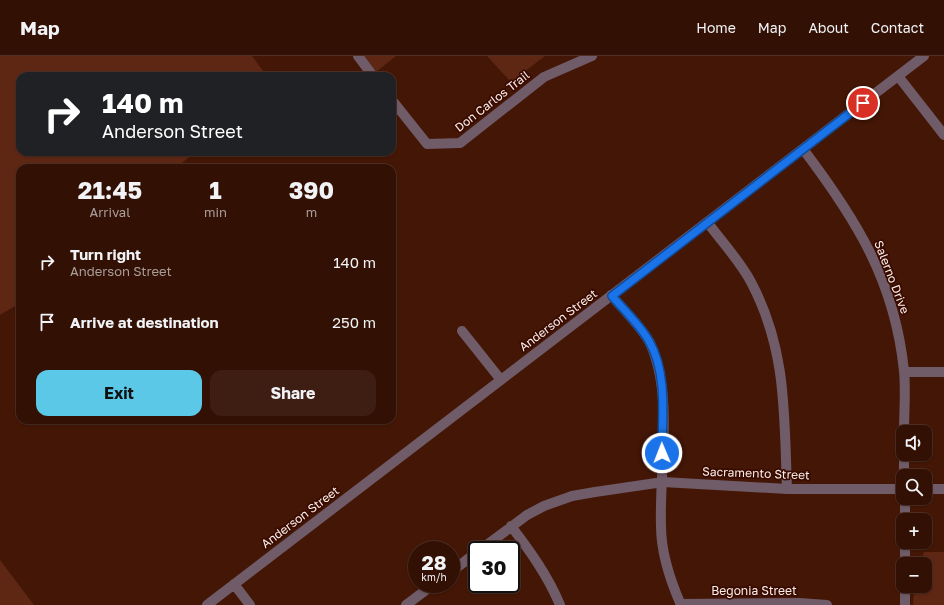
<!DOCTYPE html>
<html lang="en">
<head>
<meta charset="utf-8">
<style>
  body { margin:0; font-family:"Golos Text",sans-serif; background:#3e1e13; color:#f1f3f6; height:100vh; display:flex; flex-direction:column; font-size:15px; white-space:nowrap }
  * { box-sizing:border-box; margin:0 }
  p { font-size:13px; color:#a99d9a }
  .icon { flex:none; width:22px; height:22px; fill:none; stroke:currentColor; stroke-width:2; stroke-linecap:round; stroke-linejoin:round }
  .map { position:relative; flex:1; overflow:hidden }
  .drawer { position:absolute; left:16px; top:108px; width:380px; height:260px; display:flex; flex-direction:column; background:#331004; border-radius:12px; box-shadow:0 1px 3px #0004,0 0 0 1px #4e3026 }
  .drawer>* { flex:none }
  .guide { position:absolute; left:16px; top:16px; width:380px; height:84px; border-radius:12px; box-shadow:0 1px 3px #0004,0 0 0 1px #4e3026; background:#202124; color:#fff; overflow:hidden }
  .fabs { position:absolute; left:896px; top:369px; display:grid; gap:8px }
  .fabs a { display:grid; place-items:center; width:36px; height:36px; border-radius:8px; background:#331004; box-shadow:0 1px 3px #0004,0 0 0 1px #4e3026; font-size:20px }
  .speed { position:absolute; left:408px; top:485px; display:flex; gap:8px; font-size:20px; font-weight:700; text-align:center }
  .speed>* { display:grid; place-content:center; width:52px; height:52px; border-radius:50%; background:#331004; box-shadow:0 1px 3px #0004,0 0 0 1px #4e3026; line-height:1 }
  .speed small { font-size:10px; font-weight:400 }
  .speed .limit { border:2px solid #111; border-radius:6px; background:#fff; color:#111 }
  .pin { position:absolute; display:grid; place-items:center; width:34px; height:34px; color:#fff; margin:-17px; border:2px solid #fff; border-radius:50%; box-shadow:0 1px 4px #0007 }
  .me { position:absolute; width:44px; margin:-22px; rotate:359deg; stroke-linejoin:round; filter:drop-shadow(0 0 3px #0008) }
  .turn { display:flex; align-items:center; gap:14px; height:84px; padding:0 20px; font-size:18px }
  .turn .icon { width:52px; height:52px; stroke-width:2.5 }
  .turn b { display:block; font-size:28px; line-height:34px }
  .eta { display:flex; justify-content:space-evenly; align-items:center; height:68px; text-align:center }
  .eta b { font-size:24px; font-weight:700; line-height:28px }
  .cta { display:flex; gap:8px; margin-top:auto; padding:8px 20px }
  .cta a { flex:1; height:46px; border-radius:12px; background:#5bc8e7; color:#111; font-size:16px; font-weight:700; line-height:46px; text-align:center }
  .cta a+a { background:#3e1e13; color:#f1f3f6 }
  ul { padding:0; list-style:none }
  li { display:flex; align-items:center; gap:12px; height:60px; padding:0 20px }
  li div { flex:1 }
  li b { display:block; font-size:15px }
  li em { font-style:normal }
  header { display:flex; align-items:center; gap:24px; box-sizing:border-box; height:56px; padding:0 20px; background:#331004; border-bottom:1px solid #4e3026 }
  header strong { font-size:19px }
  nav { display:flex; gap:22px; margin-inline-start:auto; font-size:14px }
  .map>svg:first-child { display:block }
</style>
</head>
<body>
<header>
<strong>Map</strong>
<nav><a>Home</a><a>Map</a><a>About</a><a>Contact</a></nav>
</header>
<div class="map">
<svg width="944" height="549" viewBox="0 0 944 549">
  <rect width="100%" height="100%" fill="#441605"/>
  <path fill="#5e2714" d="M0,0h252l15,20h-247v76h175l-19,16h-156v135l-20,12z
    M363,0h33l-20,16z
    M487,0h58l-34,26z
    M924,496h20v53h-31l1,-19h11v-22h-5z
    M0,504l34,45h-34z"/>
  <g fill="none" stroke-linecap="round" stroke-linejoin="round">
    <path stroke="#705b68" stroke-width="10" d="M358,0l15,20
      M898,20l46,59
      M392,44l35,44 33,-1 84,-66 48,-21
      M803,93c53,70 92,132 101,222 2,20 0,41 0,61
      M708,167c14,19 32,38 43,59 36,68 33,132 36,207
      M611,239c11,13 32,34 39,48 24,52 9,126 11,183 0,28 9,54 20,79
      M462,275l39,49
      M904,316h40
      M904,398v22
      M925,433h19
      M905,442v22
      M511,470c19,25 37,50 49,79
      M905,486v22
      M480,494l47,-35 17,-9 28,-10 23,-4 68,-10 124,7h116
      M451,516l26,-20
      M234,528l16,21
      M905,530v19
      M681,548l118,-1 28,2
      M207,549l717,-549
      M406,549l28,-21"/>
  </g>
  <g fill="none" stroke-linecap="round" stroke-linejoin="round">
    <g stroke="#114b97" stroke-width="10">
      <path id="route" d="M662,397c0,-36 6,-79 -13,-112 -9,-16 -25,-31 -37,-45l251,-193"/>
    </g>
    <use href="#route" stroke="#1a73e8" stroke-width="7"/>
  </g>
  <g text-anchor="middle" dominant-baseline="central" stroke-width="3.5" stroke-linejoin="round" paint-order="stroke">
    <g font-size="12" fill="#fbeee9" stroke="#390b00">
      <text transform="translate(492 45) rotate(-38)">Don Carlos Trail</text>
      <text transform="translate(892 221) rotate(69)">Salerno Drive</text>
      <text transform="translate(558 264) rotate(-37)">Anderson Street</text>
      <text transform="translate(756 417) rotate(2)">Sacramento Street</text>
      <text transform="translate(300 461) rotate(-37)">Anderson Street</text>
      <text x="754" y="534">Begonia Street</text>
    </g>
  </g>
</svg>
<div class="fabs">
<a><svg class="icon" aria-label="sound" viewBox="0 0 24 24"><path d="M4 9h4l5-4v14l-5-4H4zM17 9q2 3 0 6"/></svg></a>
<a><svg class="icon" aria-label="search" viewBox="0 0 24 24"><circle cx="10" cy="10" r="6"/><path d="M15 15l6 6"/></svg></a>
<a>+</a>
<a>−</a>
</div>
<div class="speed"><div>28<small>km/h</small></div><div class="limit">30</div></div>
<div class="pin" style="left:863px;top:47px;background:#d93025"><svg class="icon" aria-label="arrive" viewBox="0 0 24 24"><path d="M6 21V4h12l-3 4 3 4H6"/></svg></div>
<svg class="me" style="left:662px;top:397px" viewBox="-20 -20 40 40"><circle r="17" fill="#1a73e8" stroke="#fff" stroke-width="3"/><path d="M0-11L8 9 0 5-8 9z" fill="#fff"/></svg>
<div class="guide">
<div class="turn"><svg class="icon" aria-label="right" viewBox="0 0 24 24"><path d="M7 20v-9h11M14 6l5 5-5 5"/></svg><div><b>140 m</b>Anderson Street</div></div>
</div>
<section class="drawer">
<div class="eta">
<div><b>21:45</b><p>Arrival</p></div>
<div><b>1</b><p>min</p></div>
<div><b>390</b><p>m</p></div>
</div>
<ul>
<li><svg class="icon" aria-label="right" viewBox="0 0 24 24"><path d="M7 20v-9h11M14 6l5 5-5 5"/></svg><div><b>Turn right</b><p>Anderson Street</p></div><em>140 m</em></li>
<li><svg class="icon" aria-label="arrive" viewBox="0 0 24 24"><path d="M6 21V4h12l-3 4 3 4H6"/></svg><div><b>Arrive at destination</b></div><em>250 m</em></li>
</ul>
<div class="cta"><a>Exit</a><a>Share</a></div>
</section>
</div>
</body>
</html>
